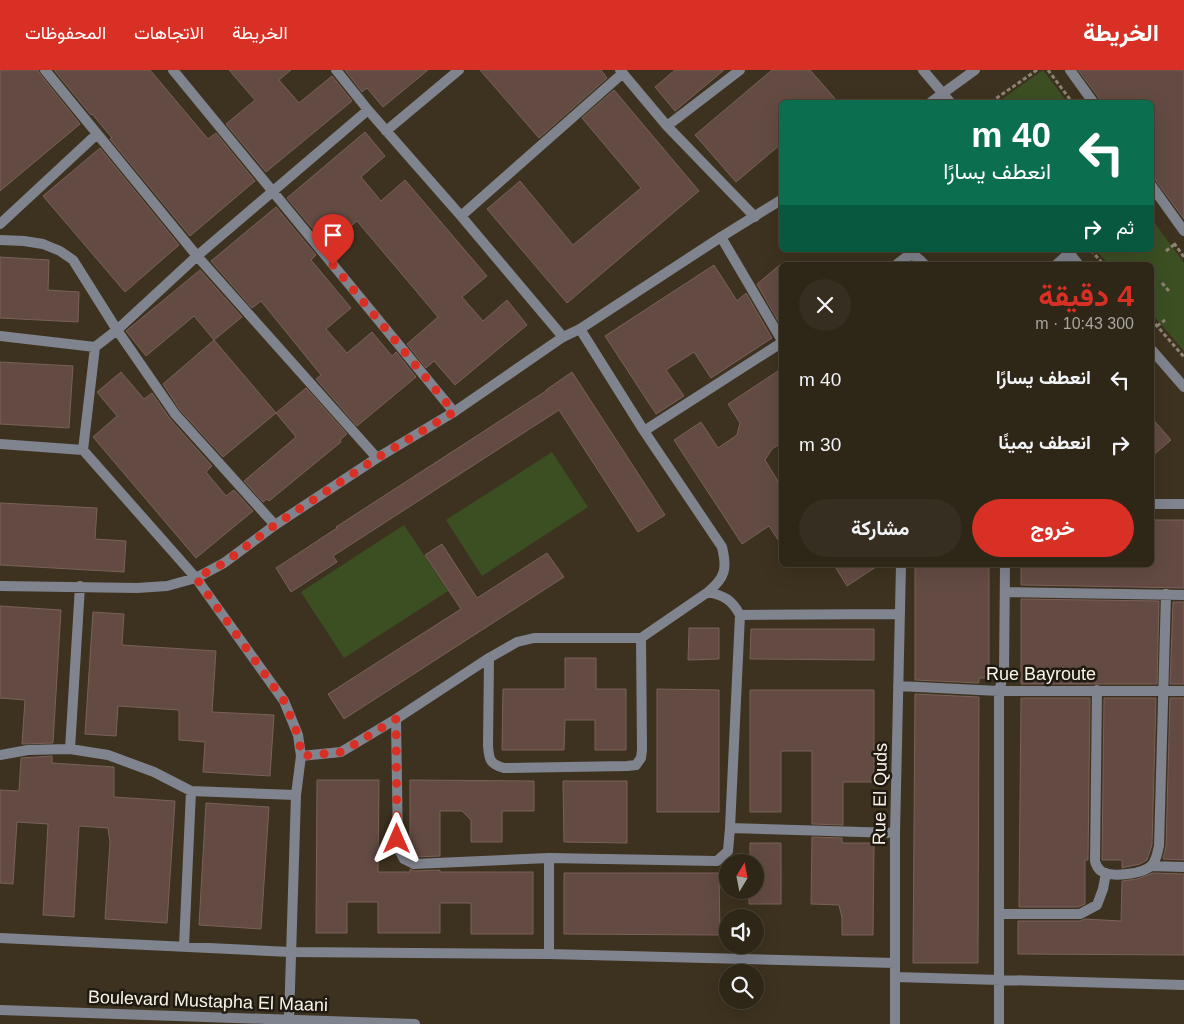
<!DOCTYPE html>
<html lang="ar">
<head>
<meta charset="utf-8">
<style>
  body { margin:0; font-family:Helvetica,Vazirmatn,sans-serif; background:#362e20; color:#f1f3f6; direction:rtl; height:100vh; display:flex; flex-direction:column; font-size:19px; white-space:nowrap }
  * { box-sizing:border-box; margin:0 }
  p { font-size:16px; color:#a7a5a1 }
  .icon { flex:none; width:28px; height:28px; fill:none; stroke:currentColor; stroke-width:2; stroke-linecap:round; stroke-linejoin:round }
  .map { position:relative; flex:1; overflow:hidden; direction:ltr }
  .side { position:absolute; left:779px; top:192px; width:375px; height:305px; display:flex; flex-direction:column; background:#2e2617; border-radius:8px; box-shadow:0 5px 20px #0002,0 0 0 1px #494336; direction:rtl }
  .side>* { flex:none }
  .guide { position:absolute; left:779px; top:30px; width:375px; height:152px; border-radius:8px; box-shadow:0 5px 20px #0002,0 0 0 1px #494336; direction:rtl; background:#0b6e4f; color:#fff; overflow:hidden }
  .needle { width:32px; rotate:10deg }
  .tools { position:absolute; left:719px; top:784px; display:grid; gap:10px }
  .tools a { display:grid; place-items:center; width:45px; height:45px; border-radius:50%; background:#2e2617; box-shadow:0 5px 20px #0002,0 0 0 1px #494336; font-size:25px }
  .pin { position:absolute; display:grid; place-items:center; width:42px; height:42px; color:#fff; margin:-51px -21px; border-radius:50% 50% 50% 0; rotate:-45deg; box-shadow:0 0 5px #0007 }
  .pin .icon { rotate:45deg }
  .me { position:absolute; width:55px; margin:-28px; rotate:0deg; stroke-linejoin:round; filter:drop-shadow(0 0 4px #0008) }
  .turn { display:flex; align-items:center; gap:18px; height:105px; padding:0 20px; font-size:22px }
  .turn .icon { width:65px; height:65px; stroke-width:2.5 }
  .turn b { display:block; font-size:35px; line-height:42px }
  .then { display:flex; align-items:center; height:48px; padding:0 20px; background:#0003; gap:10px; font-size:19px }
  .round { display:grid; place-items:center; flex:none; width:52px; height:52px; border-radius:26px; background:#362e20 }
  .summary { display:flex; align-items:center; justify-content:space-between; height:85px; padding:0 20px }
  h1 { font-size:30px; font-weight:700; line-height:38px; color:#d93025 }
  .primary-button { display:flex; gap:10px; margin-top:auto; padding:10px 20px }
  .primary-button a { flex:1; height:58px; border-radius:30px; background:#d93025; color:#fff; font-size:20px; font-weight:700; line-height:58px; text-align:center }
  .primary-button a+a { background:#362e20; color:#f1f3f6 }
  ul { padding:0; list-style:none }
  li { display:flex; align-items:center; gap:15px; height:65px; padding:0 20px }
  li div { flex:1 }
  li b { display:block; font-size:19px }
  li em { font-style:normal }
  header { display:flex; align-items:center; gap:30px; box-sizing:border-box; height:70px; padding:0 25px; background:#d93025; color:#fff }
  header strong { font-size:24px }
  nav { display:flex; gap:28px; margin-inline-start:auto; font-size:18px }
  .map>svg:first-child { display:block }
</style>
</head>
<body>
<header>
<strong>الخريطة</strong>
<nav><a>الخريطة</a><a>الاتجاهات</a><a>المحفوظات</a></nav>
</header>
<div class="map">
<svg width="1184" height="954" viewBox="0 0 1184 954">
  <rect width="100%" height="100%" fill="#3d321f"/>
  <path fill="#3c4f23" d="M1043,0l24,32h-69z
    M1151,148l33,45v88l-33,-38v-48h-42l-13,-15h55z
    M552,382l36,55 -106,69 -36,-56z
    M404,455l44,66 -104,67 -43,-66z"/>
  <path fill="#634b43" stroke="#7a6159" d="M0,0h38l2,4 40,50 -80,67z
    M54,0h96l58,69 8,-6 39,48 -65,55 -80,-97 2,-1 -20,-24 -1,1z
    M229,0h62l-12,10 20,23 33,-27 20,25 -86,71 -40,-48 29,-24z
    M345,0h83l-45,37 -16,-19 -5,4z
    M480,0h121l6,8 -68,60z
    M675,0h49l-49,41 -20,-24z
    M772,0h38l28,32h-57v42l-45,38 -41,-47z
    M1078,0h106v149l-33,-45v-72h-51l-1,-4z
    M614,20l85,101 -132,112 -80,-94 33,-28 53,64 68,-57 -59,-70z
    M365,62l20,24 -24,21 20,24 24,-21 82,96 -25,21 21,24 24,-21 20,25 -72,60 -21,-24 -8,7 -19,-24 31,-27 -81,-96 -30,25 -40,-48z
    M100,78l79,97 -54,47 -82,-96z
    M276,137l40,48 -5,5 40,48 -25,21 21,24 25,-21 20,24 4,-4 20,25 -59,49 -41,-47 5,-4 -60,-74 -9,7 -41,-47z
    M0,187l49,3 -1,30 31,2 -1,30 -78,-4z
    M781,194v62l-24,-42z
    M714,195l23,36 9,-8 26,45 -61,40 -17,-26 -28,18 18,26 -28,18 -51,-78z
    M200,200l42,47 -28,23 -20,-24 -48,40 -20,-25z
    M214,270l62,73 -53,44 -43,-47 -17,-26z
    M0,292l73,4 -4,62 -69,-4z
    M781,299v74l-9,6 -7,11 16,26v58l-12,-18 -27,18 -68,-104 27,-18 17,26 19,-13 3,-12 -12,-19z
    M121,302l23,27 8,-6 18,26 42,47 -6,6 20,24 8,-6 19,21 -57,47 -103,-121 24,-21 -20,-24z
    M572,302l93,143 -27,17 -79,-122 -226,146 4,6 -46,30 -15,-24 61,-40 -1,-1 210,-136v-1z
    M306,318l41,46 -7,6 1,2 -72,59 -2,-2 -4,3 -19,-21 52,-44 -20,-24z
    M1151,347l20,23 -20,17z
    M0,433l97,5 -2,31 31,2 -2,31 -124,-7z
    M1151,450h33v68l-163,-3v-20h130z
    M442,474l35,54 70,-45 17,24 -220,142 -16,-25 133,-85 -36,-54z
    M834,495h45l-32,21z
    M915,495h74v113h-10v5l-64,-3z
    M1021,529l138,2 -2,83h-136z
    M1173,532h11v82h-14z
    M0,536l61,4 -8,133 -31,1 3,-44 -25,-2z
    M93,542l31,2 -2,31 94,6 -4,61 62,3 -4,61 -67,-4 2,-30 -26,-2v-30l-61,-4 -2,30 -31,-2z
    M689,558h30v31l-31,1z
    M751,559h123v31l-124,-1z
    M565,588h31v31h30v61h-31v-30h-30l-1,30h-62l1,-61h62z
    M657,619l62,1v122h-62z
    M750,620h124v92h-31v43l-31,-1v-73h-31v61h-31z
    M915,624l64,3 -1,266h-65z
    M1021,628h69l-2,162h-3v44l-7,3h-59z
    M1104,628h52l-4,147 -5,15 -7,4 -14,3 -4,1v-8h-20z
    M1170,628h14v162l-21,-1 3,-13z
    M52,686v7l62,4v30l61,4 -8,122 -62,-4 5,-77 -2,-14 -29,-2 -5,91 -31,-2 5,-91 -31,-2 -4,62 -13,-1v-93l19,1 2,-33z
    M317,710h62l-1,92h32v-3l4,2 26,-1v2h93v62h-62v-31h-31v30h-62v-31h-31v31h-31z
    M410,710l124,1v30h-32v31h-31v-22l-9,-9h-22v45l-25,1 -5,-3z
    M563,711h64v62l-63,-1z
    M206,733l63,4 -8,122 -62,-4z
    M812,767l30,1v5h32l-1,92h-31v-17l-3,-13 -28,-1z
    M750,773h31v61h-32v-14h6v-28h-5z
    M564,803h155l1,62 -156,-1z
    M1153,803l31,1v81l-166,-1v-33h62l5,-2 36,2 1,-40 15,-2z"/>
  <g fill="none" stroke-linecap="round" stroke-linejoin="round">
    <path stroke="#8d8473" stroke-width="3" stroke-dasharray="4 2.5" stroke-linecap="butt" d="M1048,0l24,32
      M991,32l46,-32
      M1174,173l10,14
      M1091,180l13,15
      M1166,181l9,-7
      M1162,213l7,8
      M1151,249l33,38
      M1157,256l8,-6"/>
    <path stroke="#80848e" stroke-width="10" d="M45,0l152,186 180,202
      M173,0l281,342
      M336,0l32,40 93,106 102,121
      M620,0l47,56 88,91
      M923,0l27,32
      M1070,0l23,32
      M667,56l73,-56
      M386,61l73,-61
      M1151,115l33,46
      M461,146l162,-143
      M0,154l97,-90
      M721,167l60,102
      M0,170l24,1 19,3 17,7 13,9 44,70 58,84 100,111
      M1067,180l12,15
      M896,195c13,-11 17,-14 29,0
      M1056,195l13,-12
      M0,266l95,11 22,-17 80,-74 171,-146
      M1151,279l33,38
      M644,361l137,-88
      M0,374l83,6 113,128 -29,8 -30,2 -137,-2
      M83,380l12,-103
      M1151,434h33
      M708,522c17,4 24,8 32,23l160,-1
      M1005,522l179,3
      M489,588l-1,88c1,14 2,18 16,22l123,-2 9,-1 5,-7 1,-8 -1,-112
      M898,616l101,5h185
      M1097,620l-2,171c1,4 2,7 6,10 10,7 43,3 51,-6 5,-6 5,-12 7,-19l7,-252
      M396,649l2,129 6,11 10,5 135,-6 168,3 11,-10 2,-23 165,5
      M70,679l10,-163
      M0,685l28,-5 42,-1 38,6 46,17 37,19 105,4
      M301,686l40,-4 55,-33 93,-61 28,-16 17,-4h107l67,-46c18,-15 19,-24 14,-45l-78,-116 -64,-102
      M730,758l10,-213
      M549,788v96
      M1151,796l33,1
      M999,844h81l17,-9 6,-16 3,-16
      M0,868l290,14 259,2 346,9
      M184,876l7,-155
      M895,907l289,8
      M895,954v-191l6,-268
      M999,954v-333l5,-19 1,-107"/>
    <path stroke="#80848e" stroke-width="10" d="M931,32l44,-32
      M0,940l415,14
      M289,950l7,-225 5,-39 -3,-21 -14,-34 -88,-123 28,-15 51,-38 102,-67 77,-46 109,-75 17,-8 141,-92 60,-37"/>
  </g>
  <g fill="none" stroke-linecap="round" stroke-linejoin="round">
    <path stroke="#d93025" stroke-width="9" stroke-dasharray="0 16.2" d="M333,195l121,147 -77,46 -102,67 -51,38 -28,15 88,123 14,34 4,21 40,-4 54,-33 1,120"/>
  </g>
  <g text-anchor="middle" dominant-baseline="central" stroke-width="5" stroke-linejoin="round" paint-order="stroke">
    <g font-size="18" fill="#faf3e7" stroke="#201b12">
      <text x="1041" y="604">Rue Bayroute</text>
      <text transform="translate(880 724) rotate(-89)">Rue El Quds</text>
      <text transform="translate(208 931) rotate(2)">Boulevard Mustapha El Maani</text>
    </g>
  </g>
</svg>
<div class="tools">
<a><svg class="needle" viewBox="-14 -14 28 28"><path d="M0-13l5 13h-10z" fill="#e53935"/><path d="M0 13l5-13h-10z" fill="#a7a5a1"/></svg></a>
<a><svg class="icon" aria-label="sound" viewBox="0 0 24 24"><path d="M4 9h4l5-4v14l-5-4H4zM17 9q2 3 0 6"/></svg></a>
<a><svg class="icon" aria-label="search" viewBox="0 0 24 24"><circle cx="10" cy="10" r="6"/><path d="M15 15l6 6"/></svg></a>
</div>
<div class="pin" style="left:333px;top:195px;background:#d93025"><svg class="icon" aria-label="arrive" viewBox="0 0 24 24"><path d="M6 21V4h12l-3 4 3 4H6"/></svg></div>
<svg class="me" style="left:397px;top:769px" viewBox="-20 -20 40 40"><path d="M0-17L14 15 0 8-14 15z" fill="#d93025" stroke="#fff" stroke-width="4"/></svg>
<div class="guide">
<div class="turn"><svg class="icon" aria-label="left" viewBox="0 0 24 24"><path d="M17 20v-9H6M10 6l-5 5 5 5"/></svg><div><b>40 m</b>انعطف يسارًا</div></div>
<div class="then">ثم<svg class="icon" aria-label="right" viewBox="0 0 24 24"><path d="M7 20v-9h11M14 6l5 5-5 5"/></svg></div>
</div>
<section class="side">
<div class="summary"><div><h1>4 دقيقة</h1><p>300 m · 10:43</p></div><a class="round"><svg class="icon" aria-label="close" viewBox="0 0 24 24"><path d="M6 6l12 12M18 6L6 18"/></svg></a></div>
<ul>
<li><svg class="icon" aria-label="left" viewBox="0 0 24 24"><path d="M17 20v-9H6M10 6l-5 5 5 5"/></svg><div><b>انعطف يسارًا</b></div><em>40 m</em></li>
<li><svg class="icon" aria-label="right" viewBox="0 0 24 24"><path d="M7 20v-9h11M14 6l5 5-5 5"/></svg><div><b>انعطف يمينًا</b></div><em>30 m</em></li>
</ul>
<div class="primary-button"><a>خروج</a><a>مشاركة</a></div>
</section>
</div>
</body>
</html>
